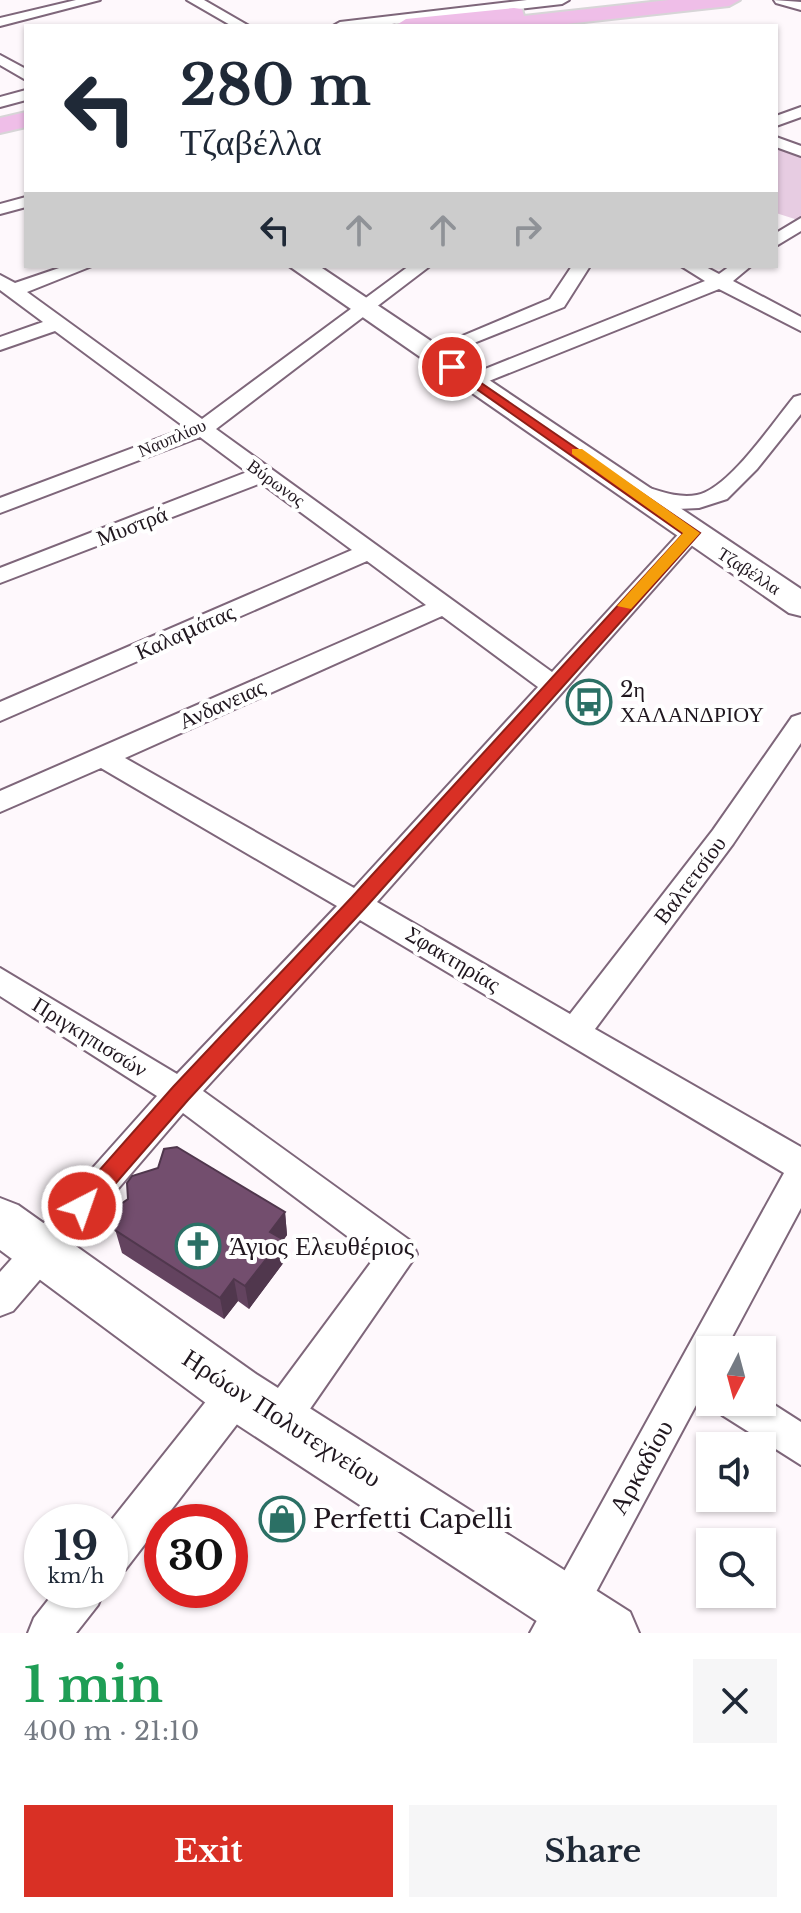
<!DOCTYPE html>
<html lang="en">
<head>
<meta charset="utf-8">
<style>
  body { margin:0; font-family:"Libre Baskerville",serif; background:#f6f6f7; color:#1f2937; height:100vh; display:flex; flex-direction:column; font-size:30px; white-space:nowrap }
  * { box-sizing:border-box; margin:0 }
  p { font-size:26px; color:#747a83 }
  .icon { flex:none; width:44px; height:44px; fill:none; stroke:currentColor; stroke-width:2; stroke-linecap:round; stroke-linejoin:round }
  .map { position:relative; height:1633px; overflow:hidden }
  .panel { display:flex; flex-direction:column; background:#fff; flex:1 }
  .panel>* { flex:none }
  .guide { position:absolute; left:24px; top:24px; width:754px; height:244px; border-radius:0px; box-shadow:0 2px 6px #0004; background:#fff; color:#1f2937; overflow:hidden }
  .needle { width:52px; rotate:186deg }
  .buttons { position:absolute; left:696px; top:1336px; display:grid; gap:16px }
  .buttons a { display:grid; place-items:center; width:80px; height:80px; border-radius:0px; background:#fff; box-shadow:0 2px 6px #0004; font-size:40px }
  .speed { position:absolute; left:24px; top:1504px; display:flex; gap:16px; font-size:40px; font-weight:700; text-align:center }
  .speed>* { display:grid; place-content:center; width:104px; height:104px; border-radius:50%; background:#fff; box-shadow:0 2px 6px #0004; line-height:1 }
  .speed small { font-size:20px; font-weight:400 }
  .speed .limit { border:12px solid #d22; background:#fff; color:#111 }
  .pin { position:absolute; display:grid; place-items:center; width:68px; height:68px; color:#fff; margin:-34px; border:4px solid #fff; border-radius:50%; box-shadow:0 2px 8px #0007 }
  .me { position:absolute; width:88px; margin:-44px; rotate:41deg; stroke-linejoin:round; filter:drop-shadow(0 0 6px #0008) }
  .turn { display:flex; align-items:center; gap:28px; height:168px; padding:0 24px; font-size:36px }
  .turn .icon { width:104px; height:104px; stroke-width:2.5 }
  .turn b { display:block; font-size:56px; line-height:68px }
  .lanes { display:flex; align-items:center; height:76px; padding:0 24px; background:#0003; justify-content:center; gap:40px; direction:ltr }
  .lanes .off { opacity:.35 }
  .round { display:grid; place-items:center; flex:none; width:84px; height:84px; border-radius:0px; background:#f6f6f7 }
  .summary { display:flex; align-items:center; justify-content:space-between; height:136px; padding:0 24px }
  h1 { font-size:48px; font-weight:800; line-height:60px; color:#1e9e55 }
  .button { display:flex; gap:16px; margin-top:auto; padding:16px 24px }
  .button a { flex:1; height:92px; border-radius:0px; background:#d93025; color:#fff; font-size:32px; font-weight:800; line-height:92px; text-align:center }
  .button a+a { background:#f6f6f7; color:#1f2937 }
  .map>svg:first-child { display:block }
</style>
</head>
<body>
<div class="map">
<svg width="801" height="1633" viewBox="0 0 801 1633">
  <rect width="100%" height="100%" fill="#fef8fc"/>
  <path fill="#e7cce2" d="M776,148l25,9v60l-3,3 -22,-7z"/>
  <g fill="none" stroke-linecap="round" stroke-linejoin="round">
    <g stroke="#7e667a" stroke-width="4">
      <path id="street" d="M76,0h24l-100,26v-8z
        M187,0h17l45,26h-17z
        M527,0h42l-7,4 -187,22h-42l7,-4z
        M774,0l27,2v8l-25,-7z
        M0,55l26,14v11l-26,-15z
        M26,90v10l-26,7v-10z
        M801,107v10l-25,9v-10z
        M776,137l25,9v10l-25,-9z
        M26,197v10l-26,7v-10z
        M801,218v13l-25,15v-13z
        M65,266h27l-65,26 175,127 207,-153h21l-214,163 336,243 132,-144h16l3,5 -326,369 193,112 143,-184 79,-113 9,-3v29l-68,101 -138,185 206,118v61l-76,142h-15v29l-136,254h-44l254,-460 -424,-253 -157,171 209,151 5,12 -123,178 -14,5 -14,-5 -5,-14 5,-14 109,-147 -192,-144 -170,198 -13,5v-44l157,-176 -157,-100v-28l177,106 160,-168 -236,-138 -101,44v-21l426,-186 -59,-44 -367,160v-19l352,-152 -91,-67 -261,100v-15l247,-96 -47,-35 -200,76v-15l186,-70 -131,-97 -55,19v-13l43,-15 -43,-32v-15l15,8zM442,616l96,71 -184,201 -229,-130z
        M572,266h18l-26,41 -125,50h-14l-3,-4 128,-54z
        M681,266h23l15,8 11,-8h21l-18,15 68,36v14l-82,-42 -240,96 -7,2 -10,-6 3,-4 240,-96z
        M801,395v19l-44,55 -30,30 -28,9 -22,1 -41,-10 -12,-8 11,-7c21,5 40,15 62,11 32,-6 76,-73 97,-98z
        M237,1374l14,6 5,13 -5,13 -126,164 -15,6v-54l113,-142z
        M762,1397l39,25v43l-79,-50 -5,-13h45z
        M56,1590h48l-6,15 -22,28h-48l6,-15z"/>
    </g>
    <g stroke="#7e667a" stroke-width="4">
      <path id="secondary" d="M289,266h30l482,323v27l-12,-3z
        M0,1198l18,7 238,169 374,238 9,21h-84l-337,-221 -218,-162z"/>
    </g>
    <g stroke="#d7d5d7" stroke-width="4">
      <path id="primary" d="M669,0h71l-11,6 -181,20h-153l11,-7 108,-11 8,1 2,7z
        M26,112v15l-26,6v-15z"/>
    </g>
    <use href="#street" fill="#fff" fill-rule="evenodd"/>
    <use href="#secondary" fill="#fff" fill-rule="evenodd"/>
    <use href="#primary" fill="#efbee8" fill-rule="evenodd"/>
  </g>
  <path fill="#63435f" d="M158,1168l127,44 2,23 -5,7 2,20 -35,47 -11,-8 -14,18 -102,-66 -12,-41 18,-13z"/>
  <path fill="#50374d" d="M285,1212l2,23 -5,7 2,20 -35,47 -4,-23 25,-54z
    M234,1279l4,22 -14,18 -4,-21z"/>
  <path fill="#734e6e" stroke="#50374d" stroke-width="2" d="M177,1147l108,65 -15,20 12,7 -37,47 -11,-7 -14,19 -105,-68 -5,-18 18,-13 -1,-16 5,-7 26,-8 6,-19z"/>
  <path fill="#d93025" stroke="#8d1f18" stroke-width="2" d="M452,363l248,170 -334,374 -178,193 -98,113 -8,3 -8,-3 -3,-7 3,-7 99,-112 179,-190 331,-363 -235,-165v-5z"/>
  <path fill="#f59e0b" d="M572,449h10l118,84 -69,76 -14,-3 66,-73 -111,-79z"/>
  <defs>
    <g id="bus-ring" transform="scale(2.3)"><circle r="9.5" fill="#fff" stroke="#2b7065" stroke-width="1.5"/><path d="M-5-6H5V4H4V6H2V4H-2V6H-4V4H-5ZM-3.5-4V0h7V-4ZM-3.5 1.2v1.5H-2V1.2ZM2 1.2v1.5H3.5V1.2Z" fill="#2b7065"/></g>
    <g id="church-ring" transform="scale(2.3)"><circle r="9.5" fill="#fff" stroke="#2b7065" stroke-width="1.5"/><path d="M-1.2-6h2.4v3.5h3.3v2.4h-3.3V6h-2.4V-.1h-3.3v-2.4h3.3Z" fill="#2b7065"/></g>
    <g id="shop-ring" transform="scale(2.3)"><circle r="9.5" fill="#fff" stroke="#2b7065" stroke-width="1.5"/><path d="M-5-2.5h2.3a2.7 3.5 0 0 1 5.4 0H5L5.5 6h-11ZM-1.5-2.5h3a1.5 2.3 0 0 0-3 0Z" fill="#2b7065"/></g>
  </defs>
  <g fill-rule="evenodd">
    <use href="#bus-ring" x="589" y="702"/>
    <use href="#church-ring" x="198" y="1246"/>
    <use href="#shop-ring" x="282" y="1519"/>
  </g>
  <g text-anchor="middle" dominant-baseline="central" stroke-width="8" stroke-linejoin="round" paint-order="stroke">
    <g font-size="18" fill="#20171f" stroke="#fff">
      <text transform="translate(172 438) rotate(-23)">Ναυπλίου</text>
      <text transform="translate(276 483) rotate(36)">Βύρωνος</text>
      <text transform="translate(749 571) rotate(33)">Τζαβέλλα</text>
    </g>
    <g font-size="22" fill="#20171f" stroke="#fff">
      <text transform="translate(132 526) rotate(-21)">Μυστρά</text>
      <text transform="translate(185 632) rotate(-24)">Καλαμάτας</text>
      <text transform="translate(222 704) rotate(-24)">Ανδανειας</text>
      <text transform="translate(690 880) rotate(-53)">Βαλτετσίου</text>
      <text transform="translate(453 959) rotate(31)">Σφακτηρίας</text>
      <text transform="translate(90 1037) rotate(32)">Πριγκηπισσών</text>
    </g>
    <g font-size="22" fill="#20171f" stroke="#fff" text-anchor="start">
      <text x="620" y="689">2η<tspan x="620" dy="25">ΧΑΛΑΝΔΡΙΟΥ</tspan></text>
    </g>
    <g font-size="26" fill="#20171f" stroke="#fff" text-anchor="start">
      <text x="229" y="1246">Άγιος Ελευθέριος</text>
      <text x="313" y="1519">Perfetti Capelli</text>
    </g>
    <g font-size="26" fill="#20171f" stroke="#fff">
      <text transform="translate(282 1418) rotate(33)">Ηρώων Πολυτεχνείου</text>
      <text transform="translate(641 1467) rotate(-61)">Αρκαδίου</text>
    </g>
  </g>
</svg>
<div class="buttons">
<a><svg class="needle" viewBox="-14 -14 28 28"><path d="M0-13l5 13h-10z" fill="#e53935"/><path d="M0 13l5-13h-10z" fill="#747a83"/></svg></a>
<a><svg class="icon" aria-label="sound" viewBox="0 0 24 24"><path d="M4 9h4l5-4v14l-5-4H4zM17 9q2 3 0 6"/></svg></a>
<a><svg class="icon" aria-label="search" viewBox="0 0 24 24"><circle cx="10" cy="10" r="6"/><path d="M15 15l6 6"/></svg></a>
</div>
<div class="speed"><div>19<small>km/h</small></div><div class="limit">30</div></div>
<div class="pin" style="left:452px;top:367px;background:#d93025"><svg class="icon" aria-label="arrive" viewBox="0 0 24 24"><path d="M6 21V4h12l-3 4 3 4H6"/></svg></div>
<svg class="me" style="left:82px;top:1206px" viewBox="-20 -20 40 40"><circle r="17" fill="#d93025" stroke="#fff" stroke-width="3"/><path d="M0-11L8 9 0 5-8 9z" fill="#fff"/></svg>
<div class="guide">
<div class="turn"><svg class="icon" aria-label="left" viewBox="0 0 24 24"><path d="M17 20v-9H6M10 6l-5 5 5 5"/></svg><div><b>280 m</b>Τζαβέλλα</div></div>
<div class="lanes"><svg class="icon" aria-label="left" viewBox="0 0 24 24"><path d="M17 20v-9H6M10 6l-5 5 5 5"/></svg><svg class="icon off" aria-label="ahead" viewBox="0 0 24 24"><path d="M12 20V5M6 11l6-6 6 6"/></svg><svg class="icon off" aria-label="ahead" viewBox="0 0 24 24"><path d="M12 20V5M6 11l6-6 6 6"/></svg><svg class="icon off" aria-label="right" viewBox="0 0 24 24"><path d="M7 20v-9h11M14 6l5 5-5 5"/></svg></div>
</div>
</div>
<section class="panel">
<div class="summary"><div><h1>1 min</h1><p>400 m · 21:10</p></div><a class="round"><svg class="icon" aria-label="close" viewBox="0 0 24 24"><path d="M6 6l12 12M18 6L6 18"/></svg></a></div>
<div class="button"><a>Exit</a><a>Share</a></div>
</section>
</body>
</html>
